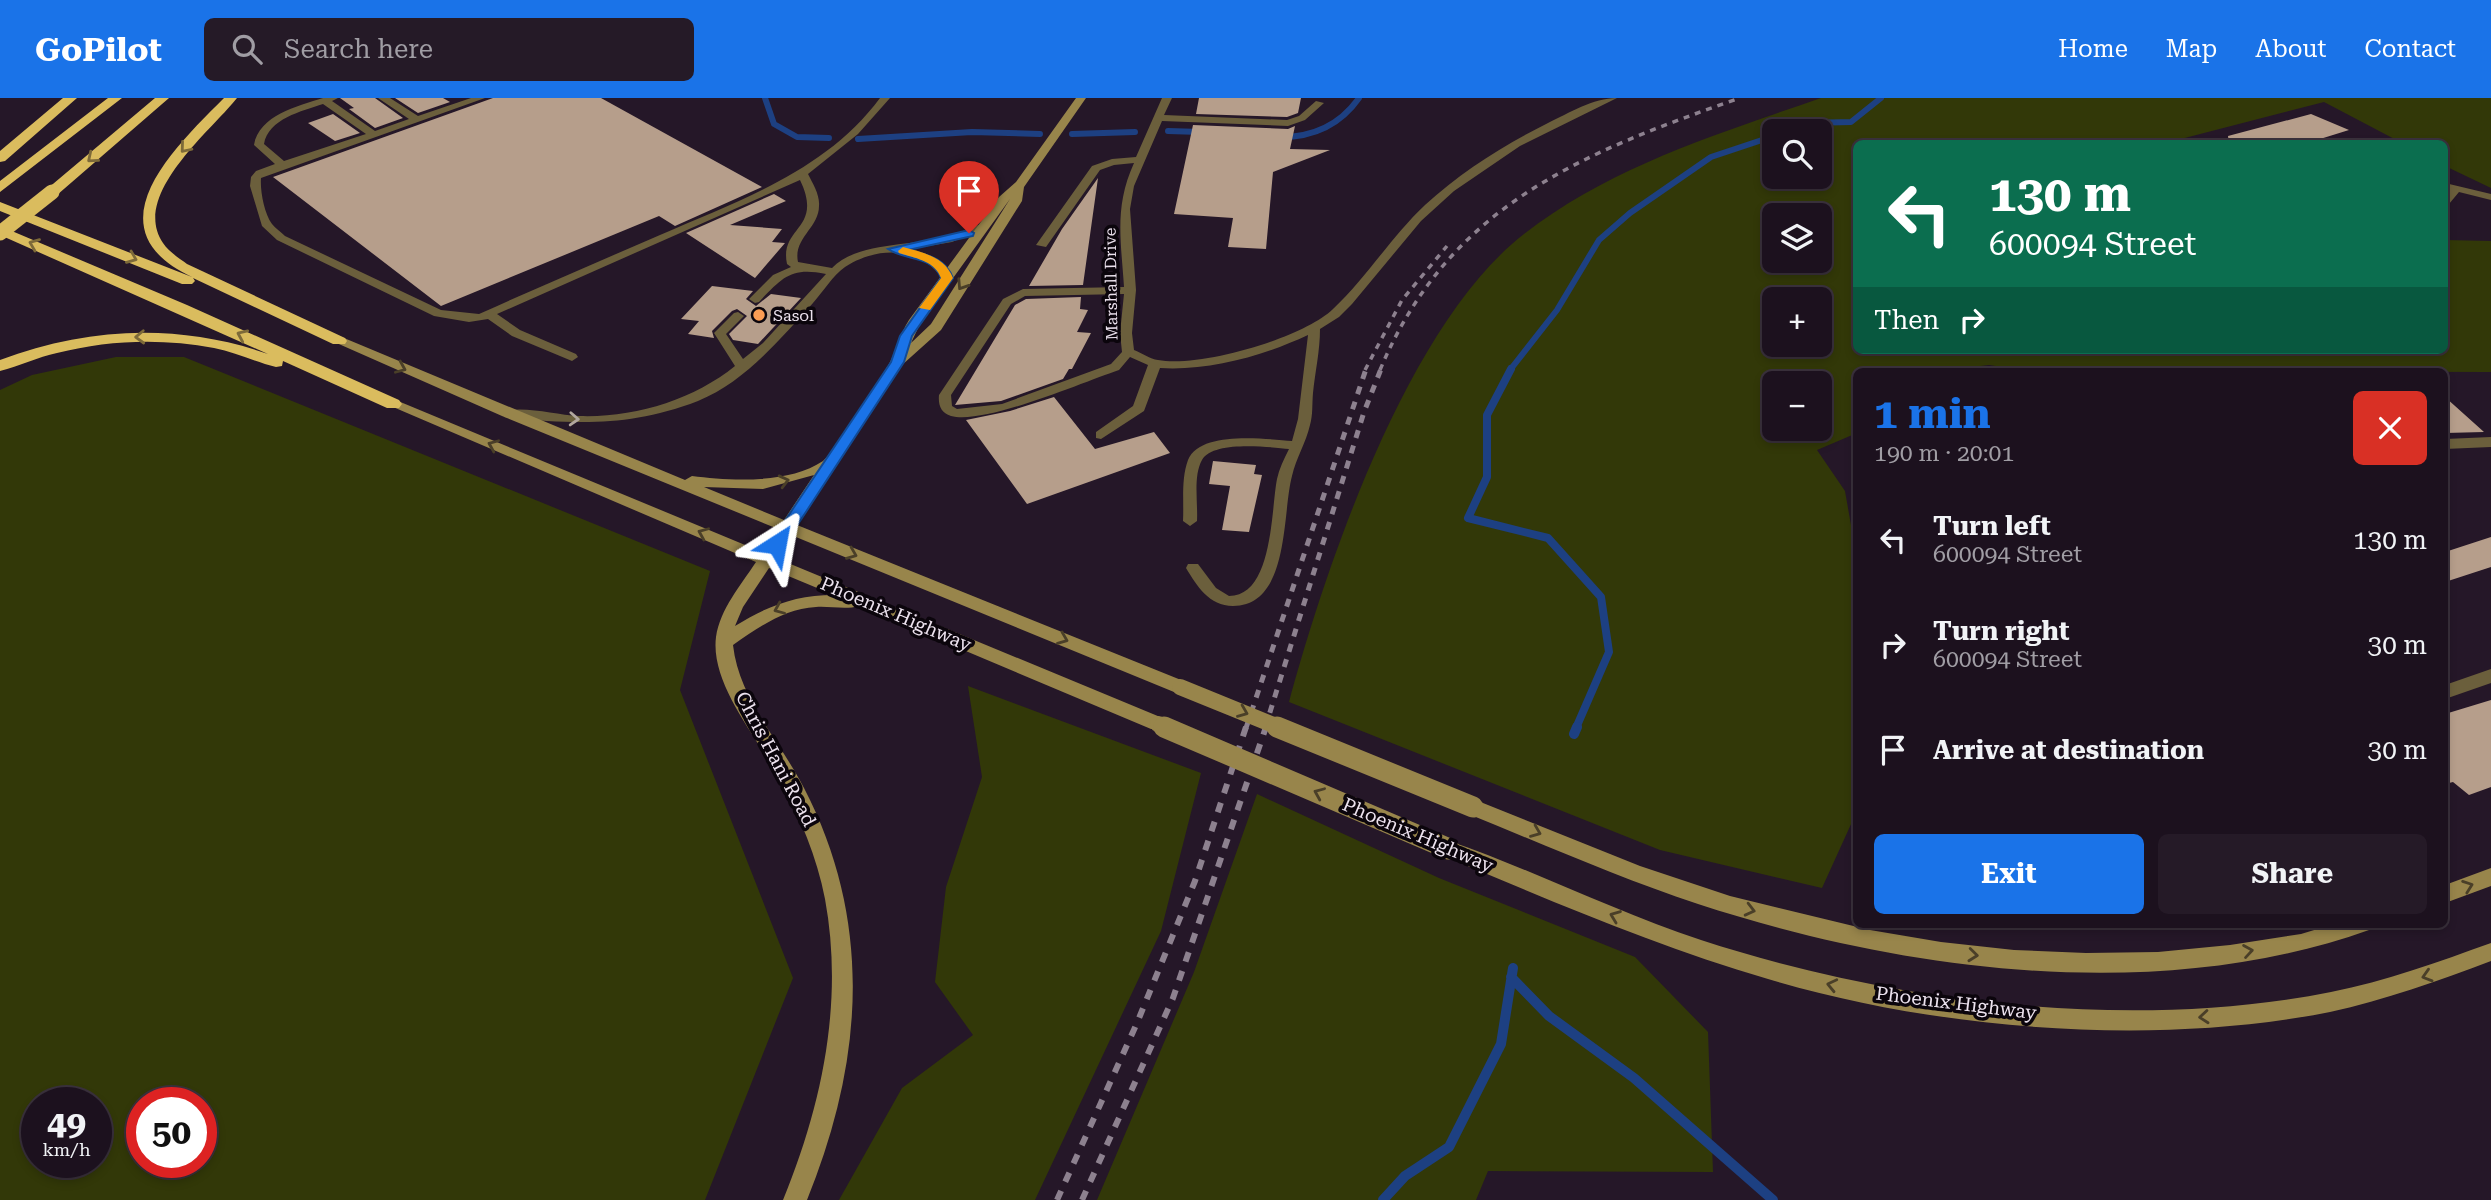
<!DOCTYPE html>
<html lang="en">
<head>
<meta charset="utf-8">
<style>
  body { margin:0; font-family:"Roboto Serif",serif; background:#251a27; color:#f1f3f6; height:100vh; display:flex; flex-direction:column; font-size:26px; white-space:nowrap }
  * { box-sizing:border-box; margin:0 }
  p { font-size:23px; color:#a09da4 }
  .icon { flex:none; width:38px; height:38px; fill:none; stroke:currentColor; stroke-width:2; stroke-linecap:round; stroke-linejoin:round }
  .map { position:relative; flex:1; overflow:hidden }
  .sheet { position:absolute; left:1853px; top:270px; width:595px; height:560px; display:flex; flex-direction:column; background:#1c111e; border-radius:10px; box-shadow:0 4px 10px #0003,0 0 0 2px #3a313c }
  .sheet>* { flex:none }
  .top-card { position:absolute; left:1853px; top:42px; width:595px; height:214px; border-radius:10px; box-shadow:0 4px 10px #0003,0 0 0 2px #3a313c; background:#0b6e4f; color:#fff; overflow:hidden }
  .fabs { position:absolute; left:1762px; top:21px; display:grid; gap:14px }
  .fabs a { display:grid; place-items:center; width:70px; height:70px; border-radius:10px; background:#1c111e; box-shadow:0 4px 10px #0003,0 0 0 2px #3a313c; font-size:35px }
  .speed { position:absolute; left:21px; top:989px; display:flex; gap:14px; font-size:35px; font-weight:700; text-align:center }
  .speed>* { display:grid; place-content:center; width:91px; height:91px; border-radius:50%; background:#1c111e; box-shadow:0 4px 10px #0003,0 0 0 2px #3a313c; line-height:1 }
  .speed small { font-size:18px; font-weight:400 }
  .speed .limit { border:10px solid #d22; background:#fff; color:#111 }
  .pin { position:absolute; display:grid; place-items:center; width:60px; height:60px; color:#fff; margin:-72px -30px; border-radius:50% 50% 50% 0; rotate:-45deg; box-shadow:0 0 7px #0007 }
  .pin .icon { rotate:45deg }
  .me { position:absolute; width:77px; margin:-38px; rotate:34deg; stroke-linejoin:round; filter:drop-shadow(0 0 5px #0008) }
  .turn { display:flex; align-items:center; gap:24px; height:147px; padding:0 21px; font-size:32px }
  .turn .icon { width:91px; height:91px; stroke-width:2.5 }
  .turn b { display:block; font-size:49px; line-height:60px }
  .then { display:flex; align-items:center; height:66px; padding:0 21px; background:#0003; gap:14px; font-size:26px }
  .round { display:grid; place-items:center; flex:none; width:74px; height:74px; border-radius:10px; background:#251a27 }
  .head { display:flex; align-items:center; justify-content:space-between; height:119px; padding:0 21px }
  h1 { font-size:42px; font-weight:700; line-height:52px; color:#1a73e8 }
  .button { display:flex; gap:14px; margin-top:auto; padding:14px 21px }
  .button a { flex:1; height:80px; border-radius:10px; background:#1a73e8; color:#fff; font-size:28px; font-weight:700; line-height:80px; text-align:center }
  .button a+a { background:#251a27; color:#f1f3f6 }
  ul { padding:0; list-style:none }
  li { display:flex; align-items:center; gap:21px; height:105px; padding:0 21px }
  li div { flex:1 }
  li b { display:block; font-size:26px }
  li em { font-style:normal }
  header { display:flex; align-items:center; gap:42px; box-sizing:border-box; height:98px; padding:0 35px; background:#1a73e8; color:#fff }
  header strong { font-size:33px }
  nav { display:flex; gap:38px; margin-inline-start:auto; font-size:24px }
  .search { width:490px; height:63px; background:#251a27; display:flex; align-items:center; gap:18px; box-sizing:border-box; padding:0 24px; border-radius:10px; color:#a09da4; font-size:26px }
  .map>svg:first-child { display:block }
</style>
</head>
<body>
<header>
<strong>GoPilot</strong>
<div class="search"><svg class="icon" aria-label="search" viewBox="0 0 24 24"><circle cx="10" cy="10" r="6"/><path d="M15 15l6 6"/></svg>Search here</div>
<nav><a>Home</a><a>Map</a><a>About</a><a>Contact</a></nav>
</header>
<div class="map">
<svg width="2491" height="1102" viewBox="0 0 2491 1102">
  <rect width="100%" height="100%" fill="#251728"/>
  <path fill="#323808" fill-rule="evenodd" d="M1821,0h670v90l-46,-22v-22l-43,-1 -78,-41 -147,38 4,3 -324,1v206h588v-110l46,1v131l-462,-1 -40,-6 -51,6h-81v62l-40,17 28,41 12,68v252l-35,77 -162,-38 -371,-148c38,-140 119,-378 235,-468 87,-68 194,-100 297,-136zM1774,33h46v46h-46zM1774,117h46v46h-46zM1774,201h46v46h-46zM1774,285h46v46h-46z
    M116,259h68l526,214 -30,119 113,288 -88,222h-705v-810l32,-15zM37,1004h59v60h-59zM142,1004h59v60h-59z
    M968,588l233,87 -40,158 -126,269h-196l63,-112 71,-53 -38,-53 11,-95 36,-110z
    M1257,696l182,84 196,79 73,75 5,140 -225,-1 -12,29h-379l97,-228z"/>
  <g fill="none" stroke-linecap="round" stroke-linejoin="round">
    <path stroke="#1d4082" stroke-width="6" d="M765,0l9,26 23,13 32,1
      M1168,33l33,1
      M1786,33l21,-8 44,-1 30,-24
      M1072,36l63,-2
      M1281,39c33,0 59,-12 78,-39
      M858,41l114,-7 68,2
      M1510,272l47,-60 42,-70 31,-27 81,-56 63,-21"/>
    <path stroke="#1d4082" stroke-width="8" d="M1511,271l-24,46v62l-19,41 80,20 53,59 8,55 -33,76"/>
    <path stroke="#1d4082" stroke-width="10" d="M1574,636l3,-7
      M1511,879l38,39 85,62 139,122
      M1383,1102l22,-24 44,-29 52,-103 12,-76"/>
  </g>
  <path fill="#b69e8b" d="M340,0h35l28,20 -28,10 -26,-19 5,-1z
    M395,0h48l7,4 -32,11z
    M493,0h108l161,89 -87,39 -16,-10 -218,90 -168,-129z
    M1199,0h102l-3,15 -11,4 -91,-3z
    M333,16l27,19 -25,8 -27,-18z
    M2311,16l38,16 -45,14h-75l-1,-8z
    M1193,27l95,4 7,-3 -5,23 40,1 -57,22 -7,77 -38,-2 5,-29 -59,-4z
    M1098,80l-15,107 -54,1 33,-57z
    M774,96l12,7 -56,24 52,4 -10,13 13,1 -30,35 -69,-45z
    M712,188l41,5 -7,8 10,7 15,-12 30,4 -43,46 -25,-4 -4,-6 18,-18 -10,-7 -5,2 -20,20 2,7 -26,-4 11,-13 -18,-2z
    M1081,199l-1,12 8,1 -11,22 14,1 -19,36h-3l-6,10 -62,22 -46,4 60,-100 11,-6z
    M1054,299l41,52 59,-17 16,21 -143,51 -61,-84 44,-9z
    M2445,299l39,35 -39,1z
    M1213,363l43,4 -2,9 8,1 -13,57 -27,-2 8,-44 -21,-2z
    M2491,439v30l-46,15v-30z
    M2491,602v87l-22,8 -16,-13 -8,2v-70z"/>
  <g fill="none" stroke-linecap="round" stroke-linejoin="round">
    <path fill="#6b5f3c" fill-rule="evenodd" d="M323,0h15l-6,3 43,30 34,-12 -31,-21h12l28,18 53,-18h14l-224,80c-1,12 3,35 11,46 3,4 9,8 13,12l156,74 38,4c60,-27 121,-53 181,-79 80,-35 166,-64 220,-137h10l-32,36 -50,40c5,10 12,21 11,32 0,22 -26,32 -21,56l34,6c24,-26 82,-22 114,-31 12,-3 24,-10 36,-13l6,3 -36,15 -41,7c19,5 33,11 42,29l-2,2h-8c-21,-34 -66,-34 -98,-13 -12,8 -22,25 -32,36 -34,37 -68,79 -115,98 -68,26 -119,23 -189,17l-5,-1v-6c23,-5 52,4 75,5 55,2 114,-16 156,-50l-21,-33 20,-20 4,-1 6,4 -18,18 17,25 20,-16 63,-69c-35,-7 -43,3 -67,28l-4,1 -6,-4 24,-24 18,-8 -4,-3c-8,-38 37,-34 13,-84l-303,134 23,16 56,24 2,3 -6,4 -60,-25 -24,-17 -19,3 -35,-6 -157,-76 -15,-14 -12,-40 1,-9 5,-6 19,-7 -21,-19c5,-30 44,-39 69,-47zM323,6l43,30 -82,27 -20,-17c4,-25 38,-33 59,-40z
      M1162,0h10l-8,17 123,5 12,-4 17,-15 8,2 -19,17 -17,6 -126,-5 -28,65 -4,23 6,81 -4,43 2,17c8,3 16,9 24,10 42,8 145,-22 175,-51 34,-32 58,-72 92,-104 36,-33 79,-60 123,-82 21,-10 45,-25 69,-25l-97,48 -66,45 -33,30 -69,83 -13,13 -19,12c0,22 -5,43 -7,64 -1,11 0,22 -3,32 -4,18 -14,33 -18,51 -10,37 -2,130 -59,130 -24,0 -36,-20 -47,-38l2,-4h10l18,24 13,8c44,0 42,-86 48,-117 2,-10 7,-20 12,-30 -20,-2 -76,-9 -87,11 -9,16 -4,42 -5,61l-7,5 -7,-5c1,-20 -2,-42 5,-61 12,-30 78,-21 104,-19l6,-22 10,-84c-45,21 -99,36 -148,33l-16,43 -43,28 -5,-1v-6l37,-26 15,-41 -18,-8 -11,13c-36,12 -134,55 -168,46 -10,-3 -13,-11 -12,-21l64,-96 20,-10 101,-2c-3,-47 -10,-80 10,-124l-20,2 -14,5 -54,77 -10,-2 56,-79 20,-7 24,-2zM1124,196l-4,39 2,19 -11,12 -109,40 -45,5 -5,-3 -1,-11 60,-91 14,-8z
      M2445,85l46,11v6l-32,-8 -10,12 -4,1v-9l4,-6 -4,-1z"/>
    <path fill="#6b5f3c" fill-rule="evenodd" d="M2491,339v10l-46,2v-10z
      M2491,571v14l-46,16v-14z"/>
    <path fill="#98854b" fill-rule="evenodd" d="M1076,0h10l-62,89 -2,14 -81,129 -39,35 -105,160 389,157 3,5 -3,5h-12l-383,-157 -15,23 389,161 2,5 -2,5h-14l-292,-123c-13,4 -29,0 -43,1 -32,2 -57,20 -83,38 6,54 47,96 71,143 70,135 59,274 3,412h-24c39,-95 61,-198 42,-301 -8,-42 -25,-82 -45,-119 -21,-41 -70,-95 -64,-143 4,-28 25,-52 40,-75l-370,-158 7,-4 5,1 364,151 16,-23 -276,-113 -170,-75 7,-4 5,1 341,142 7,-4c39,5 97,8 131,-15 9,-6 58,-84 66,-97 8,-15 11,-30 20,-44l90,-123 17,-15zM1010,101l-79,125 -20,19 9,-19zM814,377l-30,45 -80,-33 59,2zM769,470l65,27c-38,0 -67,11 -99,31l8,-19z
      M1473,701l167,67 90,30 140,34 71,12 73,8 72,3 72,-1 72,-7 71,-11 33,-10h38l-3,6c-210,75 -463,42 -671,-26 -79,-26 -155,-60 -232,-91l-3,-6 3,-6z
      M1449,743c85,29 166,71 252,99 194,63 428,92 630,52 55,-11 107,-30 160,-49v18c-53,20 -106,39 -161,51 -176,35 -391,18 -562,-33 -112,-33 -219,-79 -326,-124l-3,-6 3,-6z
      M2491,770v18l-46,17v-18z"/>
    <path fill="#dabc5e" fill-rule="evenodd" d="M63,0h14l-72,63 -5,1v-11z
      M108,0h14l-122,94v-11z
      M155,0h14l-112,97h-10v-6z
      M224,0h13c-25,32 -107,97 -74,145 6,9 16,15 24,21l158,74 2,3 -2,3h-12l-140,-66 2,3 -3,3h-10l-182,-73v-9l192,75c-103,-48 -19,-128 32,-179z
      M0,128l187,79 212,95 3,4 -3,4h-12l-104,-47 -1,5 -6,1c-21,-5 -41,-15 -62,-19 -52,-10 -106,-8 -157,5 -19,4 -38,13 -57,18v-11c88,-33 179,-37 268,-6l-268,-119z"/>
    <path stroke="#8d818f" stroke-width="3.5" stroke-dasharray="6 6" stroke-linecap="butt" d="M1365,272l37,-70 45,-54
      M1380,272c69,-165 202,-217 360,-272"/>
    <path stroke="#8d818f" stroke-width="5" stroke-dasharray="8 8" stroke-linecap="butt" d="M1246,630l120,-359
      M1265,630l99,-316 17,-43"/>
    <path stroke="#8d818f" stroke-width="6" stroke-dasharray="10 10" stroke-linecap="butt" d="M1057,1102l80,-177 58,-142 51,-154
      M1082,1102l91,-202 93,-271"/>
    <path stroke="#98854b" stroke-width="16" d="M1180,589l101,41
      M1158,626l10,4"/>
    <path stroke="#98854b" stroke-width="21" d="M1164,629l285,122
      M1277,629l196,80"/>
    <path stroke="#dabc5e" stroke-width="15" d="M0,135l52,-41"/>
  </g>
  <defs><path id="oneway-chevron" d="M-2-3.5L2.5 0L-2 3.5" fill="none" stroke-width="1.6" stroke-linecap="round" stroke-linejoin="round" transform="scale(1.75)"/></defs>
  <g stroke="#7d6a39">
    <use href="#oneway-chevron" transform="translate(185 50) rotate(130)"/>
    <use href="#oneway-chevron" transform="translate(92 60) rotate(140)"/>
    <use href="#oneway-chevron" transform="translate(34 146) rotate(-158)"/>
    <use href="#oneway-chevron" transform="translate(132 160) rotate(22)"/>
    <use href="#oneway-chevron" transform="translate(242 237) rotate(-156)"/>
    <use href="#oneway-chevron" transform="translate(140 239) rotate(178)"/>
  </g>
  <g stroke="#4a3f28">
    <use href="#oneway-chevron" transform="translate(962 187) rotate(123)"/>
    <use href="#oneway-chevron" transform="translate(401 270) rotate(23)"/>
    <use href="#oneway-chevron" transform="translate(493 347) rotate(-157)"/>
    <use href="#oneway-chevron" transform="translate(784 383) rotate(-14)"/>
    <use href="#oneway-chevron" transform="translate(703 435) rotate(-157)"/>
    <use href="#oneway-chevron" transform="translate(852 456) rotate(22)"/>
    <use href="#oneway-chevron" transform="translate(779 511) rotate(157)"/>
    <use href="#oneway-chevron" transform="translate(1063 541) rotate(22)"/>
    <use href="#oneway-chevron" transform="translate(1243 614) rotate(22)"/>
    <use href="#oneway-chevron" transform="translate(1319 695) rotate(-157)"/>
    <use href="#oneway-chevron" transform="translate(1536 734) rotate(22)"/>
    <use href="#oneway-chevron" transform="translate(2468 788) rotate(-20)"/>
    <use href="#oneway-chevron" transform="translate(1750 812) rotate(14)"/>
    <use href="#oneway-chevron" transform="translate(1615 818) rotate(-159)"/>
    <use href="#oneway-chevron" transform="translate(2248 853) rotate(-9)"/>
    <use href="#oneway-chevron" transform="translate(1973 857) rotate(6)"/>
    <use href="#oneway-chevron" transform="translate(2427 878) rotate(163)"/>
    <use href="#oneway-chevron" transform="translate(1832 887) rotate(-167)"/>
    <use href="#oneway-chevron" transform="translate(2204 919) rotate(175)"/>
  </g>
  <use stroke="#b2a79e" href="#oneway-chevron" transform="translate(574 321) rotate(3)"/>
  <path fill="#1a73e8" stroke="#114b97" stroke-width="2" d="M969,132l5,3 -1,3 -65,14c20,5 37,8 45,28l-41,58 -8,26 -121,185h-11l-2,-3 2,-4 119,-178 9,-26 41,-58c-8,-23 -36,-17 -53,-29z"/>
  <path fill="#f59e0b" d="M903,149c21,6 42,10 50,31l-23,32 -11,-2 22,-30c-6,-17 -26,-20 -42,-25l-1,-2z"/>
  <circle fill="#fc9d54" stroke="#0b050c" stroke-width="2.5" cx="759" cy="217" r="7"/>
  <g text-anchor="middle" dominant-baseline="central" stroke-width="7" stroke-linejoin="round" paint-order="stroke">
    <g font-size="16" fill="#ece2ee" stroke="#0b050c">
      <text transform="translate(1111 186) rotate(-91)">Marshall Drive</text>
    </g>
    <g font-size="16" fill="#ece2ee" stroke="#0b050c" text-anchor="start">
      <text x="773" y="217">Sasol</text>
    </g>
    <g font-size="19" fill="#ece2ee" stroke="#0b050c">
      <text transform="translate(896 516) rotate(23)">Phoenix Highway</text>
      <text transform="translate(776 661) rotate(62)">Chris Hani Road</text>
      <text transform="translate(1418 737) rotate(23)">Phoenix Highway</text>
      <text transform="translate(1956 905) rotate(7)">Phoenix Highway</text>
    </g>
  </g>
</svg>
<div class="fabs">
<a><svg class="icon" aria-label="search" viewBox="0 0 24 24"><circle cx="10" cy="10" r="6"/><path d="M15 15l6 6"/></svg></a>
<a><svg class="icon" aria-label="layers" viewBox="0 0 24 24"><path d="M12 4l9 5-9 5-9-5zM3 14l9 5 9-5"/></svg></a>
<a>+</a>
<a>−</a>
</div>
<div class="speed"><div>49<small>km/h</small></div><div class="limit">50</div></div>
<div class="pin" style="left:969px;top:135px;background:#d93025"><svg class="icon" aria-label="arrive" viewBox="0 0 24 24"><path d="M6 21V4h12l-3 4 3 4H6"/></svg></div>
<svg class="me" style="left:777px;top:446px" viewBox="-20 -20 40 40"><path d="M0-17L14 15 0 8-14 15z" fill="#1a73e8" stroke="#fff" stroke-width="4"/></svg>
<div class="top-card">
<div class="turn"><svg class="icon" aria-label="left" viewBox="0 0 24 24"><path d="M17 20v-9H6M10 6l-5 5 5 5"/></svg><div><b>130 m</b>600094 Street</div></div>
<div class="then">Then<svg class="icon" aria-label="right" viewBox="0 0 24 24"><path d="M7 20v-9h11M14 6l5 5-5 5"/></svg></div>
</div>
<section class="sheet">
<div class="head"><div><h1>1 min</h1><p>190 m · 20:01</p></div><a class="round" style="background:#d93025;color:#fff"><svg class="icon" aria-label="close" viewBox="0 0 24 24"><path d="M6 6l12 12M18 6L6 18"/></svg></a></div>
<ul>
<li><svg class="icon" aria-label="left" viewBox="0 0 24 24"><path d="M17 20v-9H6M10 6l-5 5 5 5"/></svg><div><b>Turn left</b><p>600094 Street</p></div><em>130 m</em></li>
<li><svg class="icon" aria-label="right" viewBox="0 0 24 24"><path d="M7 20v-9h11M14 6l5 5-5 5"/></svg><div><b>Turn right</b><p>600094 Street</p></div><em>30 m</em></li>
<li><svg class="icon" aria-label="arrive" viewBox="0 0 24 24"><path d="M6 21V4h12l-3 4 3 4H6"/></svg><div><b>Arrive at destination</b></div><em>30 m</em></li>
</ul>
<div class="button"><a>Exit</a><a>Share</a></div>
</section>
</div>
</body>
</html>
